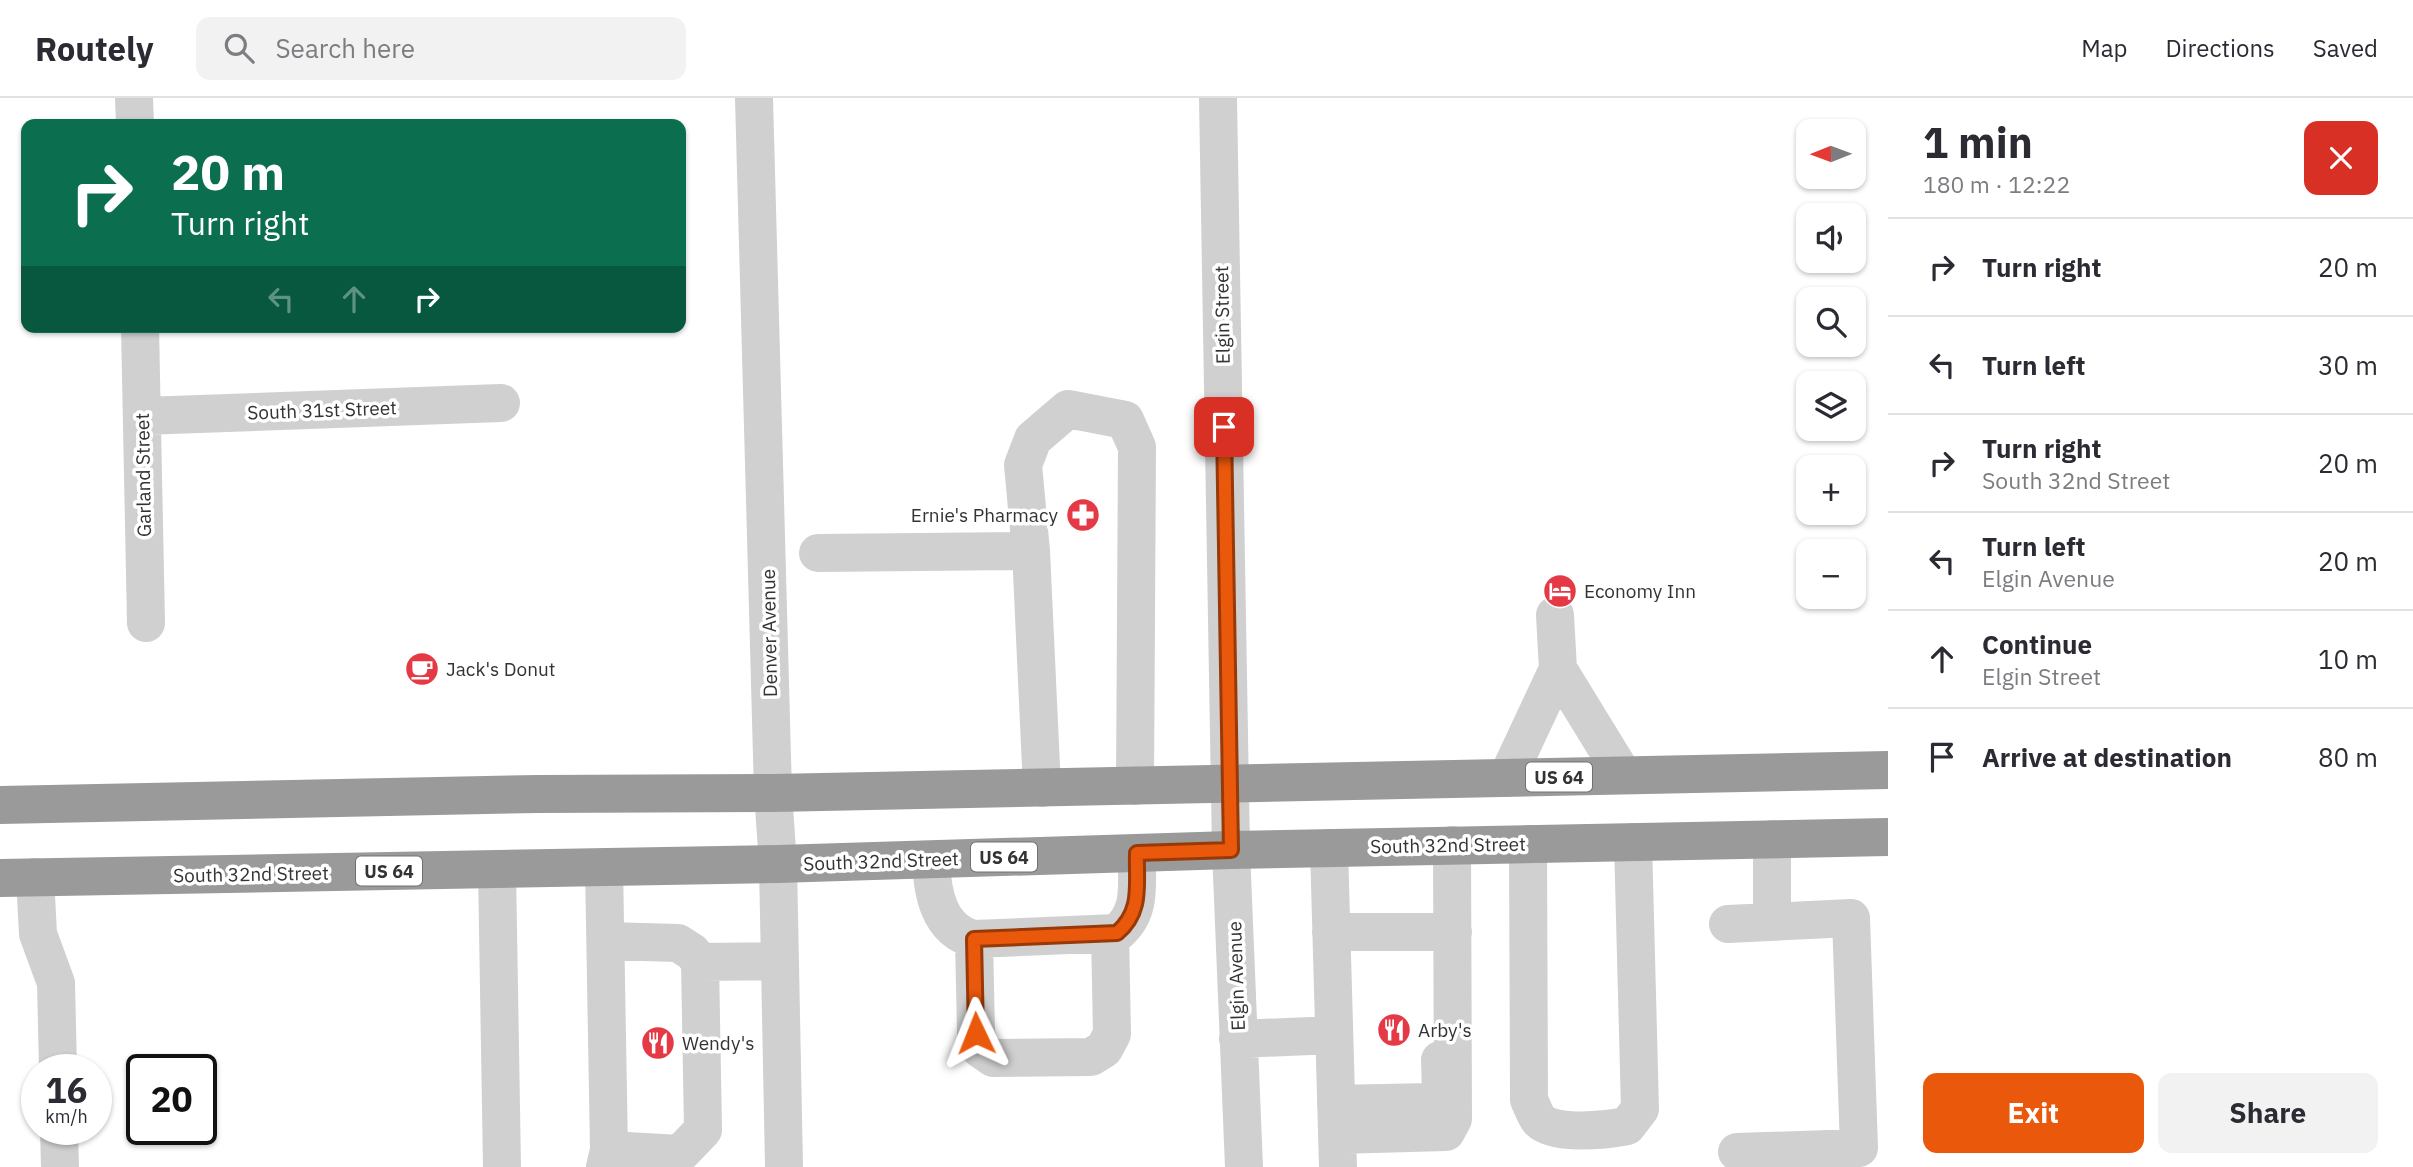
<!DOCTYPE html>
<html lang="en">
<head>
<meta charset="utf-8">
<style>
  body { margin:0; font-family:"IBM Plex Sans",sans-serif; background:#f2f2f3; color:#2b2b33; height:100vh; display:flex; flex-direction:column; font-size:26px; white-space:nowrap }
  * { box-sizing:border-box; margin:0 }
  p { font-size:23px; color:#7c7c81 }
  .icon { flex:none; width:38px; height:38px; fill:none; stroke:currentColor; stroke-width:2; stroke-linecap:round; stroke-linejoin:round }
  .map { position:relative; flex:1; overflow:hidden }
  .panel { display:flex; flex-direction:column; background:#fff; width:525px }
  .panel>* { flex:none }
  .banner { position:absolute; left:21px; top:21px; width:665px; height:214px; border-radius:14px; box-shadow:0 2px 5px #0004; background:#0b6e4f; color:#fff; overflow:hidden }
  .needle { width:46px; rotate:269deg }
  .fabs { position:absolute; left:1796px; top:21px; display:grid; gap:14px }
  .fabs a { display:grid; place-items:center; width:70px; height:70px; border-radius:14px; background:#fff; box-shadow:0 2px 5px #0004; font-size:35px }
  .speed { position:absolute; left:21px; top:956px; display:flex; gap:14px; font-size:35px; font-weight:700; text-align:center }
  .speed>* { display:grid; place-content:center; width:91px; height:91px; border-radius:50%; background:#fff; box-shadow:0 2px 5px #0004; line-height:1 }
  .speed small { font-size:18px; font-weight:400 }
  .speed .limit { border:4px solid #111; border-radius:10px; background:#fff; color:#111 }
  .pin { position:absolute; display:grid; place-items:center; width:60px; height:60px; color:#fff; margin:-30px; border-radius:14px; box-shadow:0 4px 10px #0006 }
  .me { position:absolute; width:77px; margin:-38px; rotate:358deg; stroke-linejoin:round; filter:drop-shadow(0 0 5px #0008) }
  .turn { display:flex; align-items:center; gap:24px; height:147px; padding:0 35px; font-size:32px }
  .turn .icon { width:91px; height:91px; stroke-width:2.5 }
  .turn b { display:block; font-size:49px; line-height:60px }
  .lanes { display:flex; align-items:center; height:66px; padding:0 35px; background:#0003; justify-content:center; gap:35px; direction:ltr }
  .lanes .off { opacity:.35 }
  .round { display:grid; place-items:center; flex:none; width:74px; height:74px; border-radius:14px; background:#f2f2f3 }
  .headline { display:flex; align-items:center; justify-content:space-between; height:119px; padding:0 35px }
  h1 { font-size:42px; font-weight:800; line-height:52px }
  .primary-button { display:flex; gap:14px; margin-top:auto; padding:14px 35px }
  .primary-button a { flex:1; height:80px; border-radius:14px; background:#ea580c; color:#fff; font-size:28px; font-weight:800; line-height:80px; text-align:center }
  .primary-button a+a { background:#f2f2f3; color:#2b2b33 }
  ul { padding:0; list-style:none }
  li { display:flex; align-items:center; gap:21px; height:98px; padding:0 35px; border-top:2px solid #e1e1e2 }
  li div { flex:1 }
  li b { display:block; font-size:26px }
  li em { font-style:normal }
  header { display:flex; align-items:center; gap:42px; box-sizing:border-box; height:98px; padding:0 35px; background:#fff; border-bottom:2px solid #e1e1e2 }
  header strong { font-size:33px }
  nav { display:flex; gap:38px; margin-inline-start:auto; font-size:24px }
  .search { width:490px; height:63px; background:#f2f2f3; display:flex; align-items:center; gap:18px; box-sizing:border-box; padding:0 24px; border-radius:14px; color:#7c7c81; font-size:26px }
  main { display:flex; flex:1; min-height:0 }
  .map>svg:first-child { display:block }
</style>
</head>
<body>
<header>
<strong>Routely</strong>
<div class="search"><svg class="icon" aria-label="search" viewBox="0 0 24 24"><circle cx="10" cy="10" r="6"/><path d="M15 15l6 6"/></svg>Search here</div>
<nav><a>Map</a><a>Directions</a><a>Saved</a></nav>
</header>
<main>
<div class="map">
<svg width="1888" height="1069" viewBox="0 0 1888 1069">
  <rect width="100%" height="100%" fill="#fff"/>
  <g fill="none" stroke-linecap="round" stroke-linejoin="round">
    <path stroke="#d0d0d0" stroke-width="38" d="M134,0l1,26
      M754,0l19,695 5,71 6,303
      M1218,0l13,752 13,317
      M140,229l6,296
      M143,318l358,-13
      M818,455l213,-2
      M1555,517l3,54 65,106
      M1507,680l51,-109
      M1042,690l-11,-237 -8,-86 10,-26 35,-30 57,11 12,27 -2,339
      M1528,746l1,256c3,6 6,15 10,20 15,16 68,10 88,6l13,-17 -7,-267
      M1329,750l9,319
      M931,762c1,31 7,70 43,79l143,-6c26,-22 19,-49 20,-80
      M604,769l5,283 -4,17
      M497,771l5,298
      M35,779l3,57 18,49 2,86
      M1772,824v-83
      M1728,826l123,-6 8,230 -122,4
      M1331,834h122
      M974,841l2,94 4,16 13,9 98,-1 13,-8 8,-15 -2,-101
      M607,843l71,2 14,9 8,10 3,168 -23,24 -71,-4
      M700,864l78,-1
      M1238,941l96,-4
      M1336,1006l95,-2 10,-9 -1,-33
      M59,1031l1,38
      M1337,1037l109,-3 7,-13 -1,-274"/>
    <path stroke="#9a9a9a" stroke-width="38" d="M0,707l538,-11 235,-1 1115,-23
      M0,780l778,-14 453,-14 657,-13"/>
  </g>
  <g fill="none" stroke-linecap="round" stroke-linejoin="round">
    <g stroke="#983908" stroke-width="18">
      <path id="route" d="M976,935l-2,-94 143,-6c26,-22 19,-49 20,-80l94,-3 -7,-423"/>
    </g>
    <use href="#route" stroke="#ea580c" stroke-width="12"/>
  </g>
  <defs>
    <g id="pharmacy-disc" transform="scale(1.75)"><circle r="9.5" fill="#e63946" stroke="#fff"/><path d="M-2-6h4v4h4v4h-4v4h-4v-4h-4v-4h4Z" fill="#fff"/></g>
    <g id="hotel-disc" transform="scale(1.75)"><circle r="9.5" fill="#e63946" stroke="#fff"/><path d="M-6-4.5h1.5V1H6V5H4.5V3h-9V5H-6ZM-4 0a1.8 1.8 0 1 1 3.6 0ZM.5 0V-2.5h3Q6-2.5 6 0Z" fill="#fff"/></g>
    <g id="cafe-disc" transform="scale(1.75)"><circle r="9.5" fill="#e63946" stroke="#fff"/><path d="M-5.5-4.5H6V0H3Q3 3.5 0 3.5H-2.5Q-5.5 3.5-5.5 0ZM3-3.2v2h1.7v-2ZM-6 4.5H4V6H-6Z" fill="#fff"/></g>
    <g id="restaurant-disc" transform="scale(1.75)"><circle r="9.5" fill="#e63946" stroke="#fff"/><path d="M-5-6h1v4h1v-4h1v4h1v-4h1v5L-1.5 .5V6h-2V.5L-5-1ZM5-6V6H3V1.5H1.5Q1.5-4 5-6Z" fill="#fff"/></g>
  </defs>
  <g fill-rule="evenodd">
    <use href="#pharmacy-disc" x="1083" y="417"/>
    <use href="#hotel-disc" x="1560" y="493"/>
    <use href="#cafe-disc" x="422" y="571"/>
    <use href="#restaurant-disc" x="1394" y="932"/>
    <use href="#restaurant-disc" x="658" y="945"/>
  </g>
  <g text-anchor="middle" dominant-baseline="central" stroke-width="7" stroke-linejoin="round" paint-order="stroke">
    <g fill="#fff" stroke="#707070" stroke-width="2">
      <rect x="1526" y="664.5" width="66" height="29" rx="5"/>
      <rect x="971" y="744.5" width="66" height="29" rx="5"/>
      <rect x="356" y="758.5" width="66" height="29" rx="5"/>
    </g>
    <g font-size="18" font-weight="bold" fill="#333">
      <text x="1559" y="679">US 64</text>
      <text x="1004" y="759">US 64</text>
      <text x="389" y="773">US 64</text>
    </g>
    <g font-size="19" fill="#333" stroke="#fff">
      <text transform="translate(1222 217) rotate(-91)">Elgin Street</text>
      <text transform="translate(322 312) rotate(-2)">South 31st Street</text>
      <text transform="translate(143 377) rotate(-91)">Garland Street</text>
      <text transform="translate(769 535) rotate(-91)">Denver Avenue</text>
      <text transform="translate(1448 747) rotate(-1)">South 32nd Street</text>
      <text transform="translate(881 763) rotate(-2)">South 32nd Street</text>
      <text transform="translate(251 776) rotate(-1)">South 32nd Street</text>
      <text transform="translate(1236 878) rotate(-92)">Elgin Avenue</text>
    </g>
    <g font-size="19" fill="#333" stroke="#fff" text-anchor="start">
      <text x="1058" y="417" text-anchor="end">Ernie's Pharmacy</text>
      <text x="1584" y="493">Economy Inn</text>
      <text x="446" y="571">Jack's Donut</text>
      <text x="1418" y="932">Arby's</text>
      <text x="682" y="945">Wendy's</text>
    </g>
  </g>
</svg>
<div class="fabs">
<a><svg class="needle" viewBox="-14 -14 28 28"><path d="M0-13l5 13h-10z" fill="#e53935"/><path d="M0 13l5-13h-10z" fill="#7c7c81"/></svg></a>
<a><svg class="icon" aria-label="sound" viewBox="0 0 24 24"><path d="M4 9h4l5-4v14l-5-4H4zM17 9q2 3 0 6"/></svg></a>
<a><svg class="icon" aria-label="search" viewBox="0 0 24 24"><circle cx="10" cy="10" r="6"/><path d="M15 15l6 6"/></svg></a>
<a><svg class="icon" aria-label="layers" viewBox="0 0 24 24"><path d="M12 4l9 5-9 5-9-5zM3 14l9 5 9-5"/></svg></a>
<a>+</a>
<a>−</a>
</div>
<div class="speed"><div>16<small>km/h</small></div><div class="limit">20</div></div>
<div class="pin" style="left:1224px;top:329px;background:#d93025"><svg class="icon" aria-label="arrive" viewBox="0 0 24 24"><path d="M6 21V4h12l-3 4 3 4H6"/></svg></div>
<svg class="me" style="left:976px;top:935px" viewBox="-20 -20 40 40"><path d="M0-17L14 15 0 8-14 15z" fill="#ea580c" stroke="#fff" stroke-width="4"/></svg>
<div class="banner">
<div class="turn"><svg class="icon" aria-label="right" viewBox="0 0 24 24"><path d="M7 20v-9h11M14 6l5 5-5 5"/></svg><div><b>20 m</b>Turn right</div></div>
<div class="lanes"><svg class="icon off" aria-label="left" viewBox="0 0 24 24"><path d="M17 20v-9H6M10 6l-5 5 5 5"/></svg><svg class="icon off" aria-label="ahead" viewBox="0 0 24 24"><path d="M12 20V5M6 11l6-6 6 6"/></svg><svg class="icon" aria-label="right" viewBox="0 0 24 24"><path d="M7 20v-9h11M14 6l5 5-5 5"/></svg></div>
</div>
</div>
<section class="panel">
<div class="headline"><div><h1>1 min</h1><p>180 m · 12:22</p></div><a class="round" style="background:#d93025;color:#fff"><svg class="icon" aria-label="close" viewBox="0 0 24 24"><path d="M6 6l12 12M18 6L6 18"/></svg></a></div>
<ul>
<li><svg class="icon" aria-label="right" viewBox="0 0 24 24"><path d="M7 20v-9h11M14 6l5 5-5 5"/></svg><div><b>Turn right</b></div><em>20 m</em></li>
<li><svg class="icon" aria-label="left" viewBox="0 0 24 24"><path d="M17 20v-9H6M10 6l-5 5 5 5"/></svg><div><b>Turn left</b></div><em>30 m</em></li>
<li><svg class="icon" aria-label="right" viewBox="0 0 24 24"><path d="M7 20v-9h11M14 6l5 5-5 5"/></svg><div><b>Turn right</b><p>South 32nd Street</p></div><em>20 m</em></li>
<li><svg class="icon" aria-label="left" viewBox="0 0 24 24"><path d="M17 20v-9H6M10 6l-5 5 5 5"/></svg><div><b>Turn left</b><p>Elgin Avenue</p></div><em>20 m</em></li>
<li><svg class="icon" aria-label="ahead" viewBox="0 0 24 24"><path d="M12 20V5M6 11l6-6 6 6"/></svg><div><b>Continue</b><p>Elgin Street</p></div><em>10 m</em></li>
<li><svg class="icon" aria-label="arrive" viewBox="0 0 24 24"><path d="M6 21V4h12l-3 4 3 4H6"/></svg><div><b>Arrive at destination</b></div><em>80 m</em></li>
</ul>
<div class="primary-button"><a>Exit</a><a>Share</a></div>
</section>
</main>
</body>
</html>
